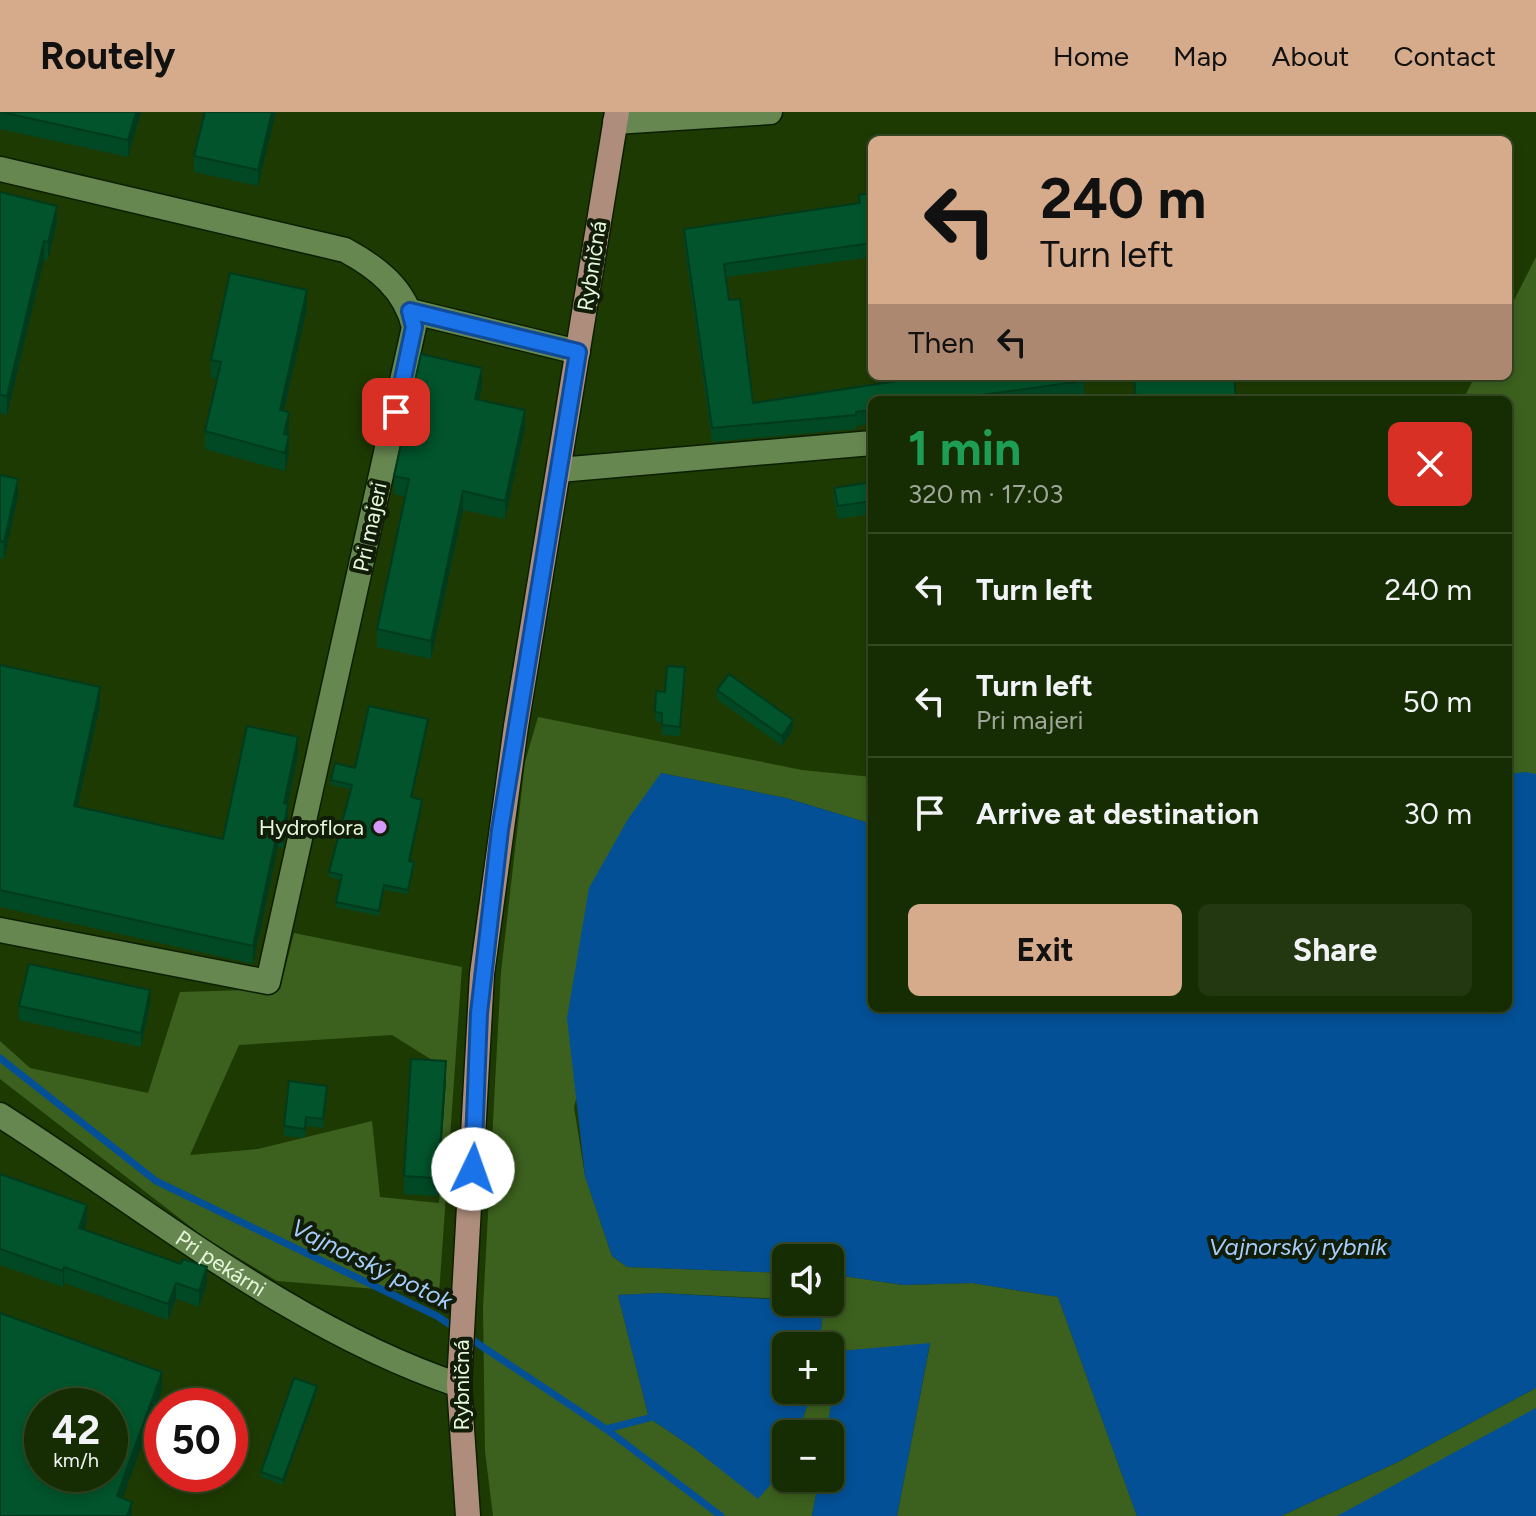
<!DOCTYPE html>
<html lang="en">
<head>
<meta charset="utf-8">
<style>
  body { margin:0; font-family:Figtree,sans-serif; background:#233811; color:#f1f3f6; height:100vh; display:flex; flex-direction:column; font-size:30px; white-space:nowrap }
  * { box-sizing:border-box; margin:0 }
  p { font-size:26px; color:#9ea799 }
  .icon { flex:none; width:44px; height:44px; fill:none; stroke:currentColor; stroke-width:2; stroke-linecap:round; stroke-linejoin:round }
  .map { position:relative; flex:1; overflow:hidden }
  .sheet { position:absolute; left:868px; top:284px; width:644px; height:616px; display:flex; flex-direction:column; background:#162c02; border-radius:12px; box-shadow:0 4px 12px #0003,0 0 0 2px #354824 }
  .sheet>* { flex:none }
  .banner { position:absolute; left:868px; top:24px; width:644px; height:244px; border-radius:12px; box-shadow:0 4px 12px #0003,0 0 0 2px #354824; background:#d6ab8b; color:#111; overflow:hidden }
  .controls { position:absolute; left:772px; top:1132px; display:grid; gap:16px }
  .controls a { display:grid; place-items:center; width:72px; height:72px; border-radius:12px; background:#162c02; box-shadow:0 4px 12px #0003,0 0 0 2px #354824; font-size:40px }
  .speed { position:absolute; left:24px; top:1276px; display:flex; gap:16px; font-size:40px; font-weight:700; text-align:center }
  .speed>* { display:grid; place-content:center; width:104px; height:104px; border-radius:50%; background:#162c02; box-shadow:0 4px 12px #0003,0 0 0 2px #354824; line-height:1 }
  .speed small { font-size:20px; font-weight:400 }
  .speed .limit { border:12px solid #d22; background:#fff; color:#111 }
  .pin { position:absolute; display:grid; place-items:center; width:68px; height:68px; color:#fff; margin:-34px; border-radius:16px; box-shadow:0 4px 12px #0006 }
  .me { position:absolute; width:88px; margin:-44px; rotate:3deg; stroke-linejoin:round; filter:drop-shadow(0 0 6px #0008) }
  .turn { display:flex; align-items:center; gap:28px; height:168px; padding:0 40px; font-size:36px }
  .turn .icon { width:104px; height:104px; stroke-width:2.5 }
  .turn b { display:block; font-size:56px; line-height:68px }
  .then { display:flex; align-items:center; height:76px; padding:0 40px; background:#0003; gap:16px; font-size:30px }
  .round { display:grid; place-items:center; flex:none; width:84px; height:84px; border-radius:12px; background:#233811 }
  .overview { display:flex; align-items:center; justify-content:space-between; height:136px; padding:0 40px }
  h1 { font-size:48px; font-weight:700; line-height:60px; color:#1e9e55 }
  .button { display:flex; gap:16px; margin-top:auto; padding:16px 40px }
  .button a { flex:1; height:92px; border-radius:12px; background:#d6ab8b; color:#111; font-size:32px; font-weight:700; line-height:92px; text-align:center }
  .button a+a { background:#233811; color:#f1f3f6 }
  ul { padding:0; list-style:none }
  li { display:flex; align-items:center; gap:24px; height:112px; padding:0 40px; border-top:2px solid #354824 }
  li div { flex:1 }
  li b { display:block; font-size:30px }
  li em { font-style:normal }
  header { display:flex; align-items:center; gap:48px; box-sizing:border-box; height:112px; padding:0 40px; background:#d6ab8b; color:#111 }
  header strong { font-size:38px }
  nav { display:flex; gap:44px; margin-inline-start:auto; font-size:28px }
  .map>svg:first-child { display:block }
</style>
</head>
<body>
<header>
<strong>Routely</strong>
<nav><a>Home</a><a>Map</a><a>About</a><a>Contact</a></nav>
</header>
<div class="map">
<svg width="1536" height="1404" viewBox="0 0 1536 1404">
  <rect width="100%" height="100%" fill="#1e3a03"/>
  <path fill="#3c611e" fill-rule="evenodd" d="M1536,145v517h-28v-374h-45l12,-24h33v-64z
    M538,605l264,53 70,7v47l-86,-26 -125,-25 -87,334 11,69 27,80 15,11 159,6v26l-127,-6 -41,2 31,123 43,29 90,25 4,-10v16h33l-7,38h-319l-8,-65 -2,-143 18,-336 24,-210z
    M294,821l168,34 -23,327 -162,-13 -72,-43 -205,-159v-38l30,27 118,25 32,-101 100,-3zM392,923l53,33 -6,135 -59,-6 -8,-76 -114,28 -68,6 49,-110z
    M830,1162l73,11 69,-2 86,14 79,219h-240l33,-172 -89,7 -15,83h-29l16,-44h17v-44h-11l5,-44h6z
    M1536,1276v128h-255l117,-54z"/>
  <path fill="#045096" d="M1526,660l10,2v614l-138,74 -117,54h-144l-79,-219 -86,-14 -69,2 -73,-11v-16h-44v15l-159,-6 -15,-11 -27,-80 -18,-158 22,-130 39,-69 33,-46 125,25 86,26v184h636v-234z
    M659,1181l165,9 -5,44h-33v44h27l-16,44h-11c0,35 -5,39 -28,65l-66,-52 -43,-29 -31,-123z
    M930,1231l-33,173h-85l7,-38h11v-44h-4l14,-83z
    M1536,1296v108h-199z"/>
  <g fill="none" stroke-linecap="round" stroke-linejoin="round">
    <path stroke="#045096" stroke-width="7" d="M0,946l156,123 281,135 21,14
      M468,1225l138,92 115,87
      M606,1317l43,-11"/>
    <g stroke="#0b1f00" stroke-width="27">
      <g id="minor">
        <path d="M615,10l155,-10"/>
        <path d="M0,57l345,81c33,18 60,39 69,77l-146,655 -268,-52"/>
        <path d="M410,199l168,41"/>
        <path d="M559,358l313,-27"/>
        <path id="s1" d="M0,1003c146,93 293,215 459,270"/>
      </g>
    </g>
    <g stroke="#0b1f00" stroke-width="27">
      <path id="major" d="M468,1404l-9,-131 23,-411 34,-248 101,-614"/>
    </g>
    <use href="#minor" stroke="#678751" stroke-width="24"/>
    <use href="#major" stroke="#ae8d7c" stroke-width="24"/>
  </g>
  <path fill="#014825" d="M0,0h141l-13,45 -128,-28z
    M276,0l-18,74 -64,-14v-16z
    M0,80l57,32 -9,36h-4l-37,155 -7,-2z
    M872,81v64l-146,20 3,23 24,103 331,-22v14l-36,5h-176v24l-16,2v3l-144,13 -28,-199v-14l175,-26v-8z
    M307,196l-23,103 5,19 -1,4 1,19 -4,18 -80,-22v-18l12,-52 -6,-1v-18z
    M1133,264h101l2,24h-101z
    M482,274l-3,13 46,29 -20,91 -42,-9 -32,149 -54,-12v-18l29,-132 -12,-3v-18z
    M0,363l18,21 -14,63 -4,-1z
    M872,370v32l-34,5 -4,-18v-13z
    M0,553l100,40 -22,101 145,33 75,-84 -10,49v18l-3,15 -2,11 -5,-1 -25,117 -253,-57z
    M685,565l-5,59 -18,-1v-13h-7l1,-31 9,1z
    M717,578l76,39 -11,17 -65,-47z
    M428,612l-16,74 10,7 -12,56 4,6 -6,27 -24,-4 -5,26 -43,-9 5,-27 -12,-3v-5l22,-83 -20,-4v-5l24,-12z
    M150,892l-9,43 -122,-27v-14z
    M446,968l-8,116 -34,-2v-18z
    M327,984l-4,32 -17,-2 -1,12 -21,-2v-10z
    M0,1062l87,47 -3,9 123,54 -8,23 -23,-8 -8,21 -104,-37 -1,4 -63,-22z
    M317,1279l-34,94 -22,-8v-5z"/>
  <path fill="#013b1e" d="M136,0h5l-13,45v-17z
    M272,0h4l-18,74v-16z
    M57,94v18l-9,36v-18z
    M44,129v19l-37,155v-19z
    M307,178v18l-27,120v-18z
    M482,256v18l-7,31v-18z
    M525,298v18l-20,91v-18z
    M289,300v18l-5,22v-18z
    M289,323v18l-4,18v-18z
    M18,367v17l-14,63v-17z
    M463,379v19l-32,149v-18z
    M100,575v18l-26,118v-17z
    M428,607v5l-17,78v-5z
    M793,608v9l-11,17v-10z
    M298,625v18l-14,66v-18z
    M422,688v5l-13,61v-5z
    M288,692v18l-5,26v-18z
    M278,717v18l-25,117v-18z
    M150,878v14l-9,43v-14z
    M446,949v19l-8,116v-18z
    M87,1093v16l-8,23v-16z
    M64,1155v16l-1,4v-16z
    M207,1155v17l-8,23v-16z
    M176,1171v16l-8,21v-16z
    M162,1260v18l-45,124v-18z
    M317,1274v5l-34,94v-5z
    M132,1390v14h-5z"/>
  <path fill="#01542b" stroke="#013b1e" stroke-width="2" fill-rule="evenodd" d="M1,0h135l-8,28z
    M205,0h67l-14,58 -64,-14z
    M0,80l57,14 -9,36 -4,-1 -37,155 -7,-1z
    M872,81v50l-148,21 5,36 11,-1 13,104 177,-27h153l1,5 -139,19h-73v10l-16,2v3l-144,13 -28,-199 176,-26 -1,-8z
    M230,161l77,17 -27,120 9,2 -5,22 5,1 -4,18 -80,-22 16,-69 -10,-2z
    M421,242l61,14 -7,31 50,11 -20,91 -42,-10 -32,150 -54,-12 32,-150 -15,-3z
    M1134,264h100l2,24h-100z
    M0,363l18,4 -14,63 -4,-1z
    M872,370v19l-34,5 -4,-18z
    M0,553l100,22 -26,119 149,33 24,-113 51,11 -14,66 4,1 -3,16 -2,10 -5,-1 -25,117 -253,-56z
    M667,554l18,1 -5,60 -18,-2v-12l-7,-1 1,-21 9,1z
    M729,562l64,46 -11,16 -65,-46z
    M369,594l59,13 -17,78 11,3 -13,61 5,1 -6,28 -24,-5 -5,26 -43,-9 6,-27 -13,-3 23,-87 -21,-5 4,-17 20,5z
    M29,852l121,26 -9,43 -122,-27z
    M411,947l35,2 -8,117 -34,-2z
    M289,969l38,5 -4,33 -17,-2 -1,12 -21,-3z
    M0,1062l87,31 -8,23 102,36 2,-5 24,8 -8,24 -23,-8 -8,21 -104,-37 -1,4 -63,-22z
    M0,1201l162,59 -45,124 15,6 -5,14h-127zM42,1294h68v68h-68z
    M294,1266l23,8 -34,94 -22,-8z"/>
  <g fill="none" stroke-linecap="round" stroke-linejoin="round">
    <g stroke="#114b97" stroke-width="20">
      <path id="route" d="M396,300l18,-85 -4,-16 168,41 -78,478 -21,183 -6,156"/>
    </g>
    <use href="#route" stroke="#1a73e8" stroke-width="14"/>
  </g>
  <circle fill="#d89af8" stroke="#111d08" stroke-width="3" cx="380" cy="715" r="8"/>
  <g text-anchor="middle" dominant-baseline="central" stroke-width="8" stroke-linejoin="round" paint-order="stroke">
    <g font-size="22" fill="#e6f8db" stroke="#111d08">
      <text transform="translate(592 154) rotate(-81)">Rybničná</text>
      <text transform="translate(370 415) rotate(-78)">Pri majeri</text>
      <text stroke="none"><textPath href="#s1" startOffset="266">Pri pekárni</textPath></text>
      <text transform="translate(461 1273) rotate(-90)">Rybničná</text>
    </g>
    <g font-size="22" fill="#e6f8db" stroke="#111d08" text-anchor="end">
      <text x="364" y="715">Hydroflora</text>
    </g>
    <g font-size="24" font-style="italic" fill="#a5ccfb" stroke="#111d08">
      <text x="1298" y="1134">Vajnorský rybník</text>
      <text transform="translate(372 1152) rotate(26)">Vajnorský potok</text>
    </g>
  </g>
</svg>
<div class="controls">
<a><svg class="icon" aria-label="sound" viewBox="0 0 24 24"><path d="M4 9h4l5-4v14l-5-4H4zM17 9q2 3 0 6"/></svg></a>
<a>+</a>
<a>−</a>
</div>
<div class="speed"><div>42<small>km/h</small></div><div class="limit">50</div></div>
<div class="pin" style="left:396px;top:300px;background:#d93025"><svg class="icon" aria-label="arrive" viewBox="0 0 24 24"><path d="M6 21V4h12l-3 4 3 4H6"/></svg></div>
<svg class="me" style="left:473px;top:1057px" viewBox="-20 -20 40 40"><circle r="19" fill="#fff"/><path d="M0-13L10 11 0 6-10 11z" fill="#1a73e8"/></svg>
<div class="banner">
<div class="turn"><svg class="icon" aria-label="left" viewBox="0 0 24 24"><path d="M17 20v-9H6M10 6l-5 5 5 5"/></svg><div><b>240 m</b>Turn left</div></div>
<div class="then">Then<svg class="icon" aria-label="left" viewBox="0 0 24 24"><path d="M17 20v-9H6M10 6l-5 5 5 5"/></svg></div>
</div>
<section class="sheet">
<div class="overview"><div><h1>1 min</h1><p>320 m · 17:03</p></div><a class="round" style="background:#d93025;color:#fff"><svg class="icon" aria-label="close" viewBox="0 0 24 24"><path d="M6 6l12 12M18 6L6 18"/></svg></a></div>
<ul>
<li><svg class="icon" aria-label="left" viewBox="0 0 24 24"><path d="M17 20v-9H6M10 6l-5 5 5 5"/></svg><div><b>Turn left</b></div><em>240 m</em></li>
<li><svg class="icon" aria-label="left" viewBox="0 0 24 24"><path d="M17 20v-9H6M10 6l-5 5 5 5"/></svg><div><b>Turn left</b><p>Pri majeri</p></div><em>50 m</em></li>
<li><svg class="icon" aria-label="arrive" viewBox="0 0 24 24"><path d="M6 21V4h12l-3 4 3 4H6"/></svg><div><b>Arrive at destination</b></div><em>30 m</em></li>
</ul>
<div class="button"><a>Exit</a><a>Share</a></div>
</section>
</div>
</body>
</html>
